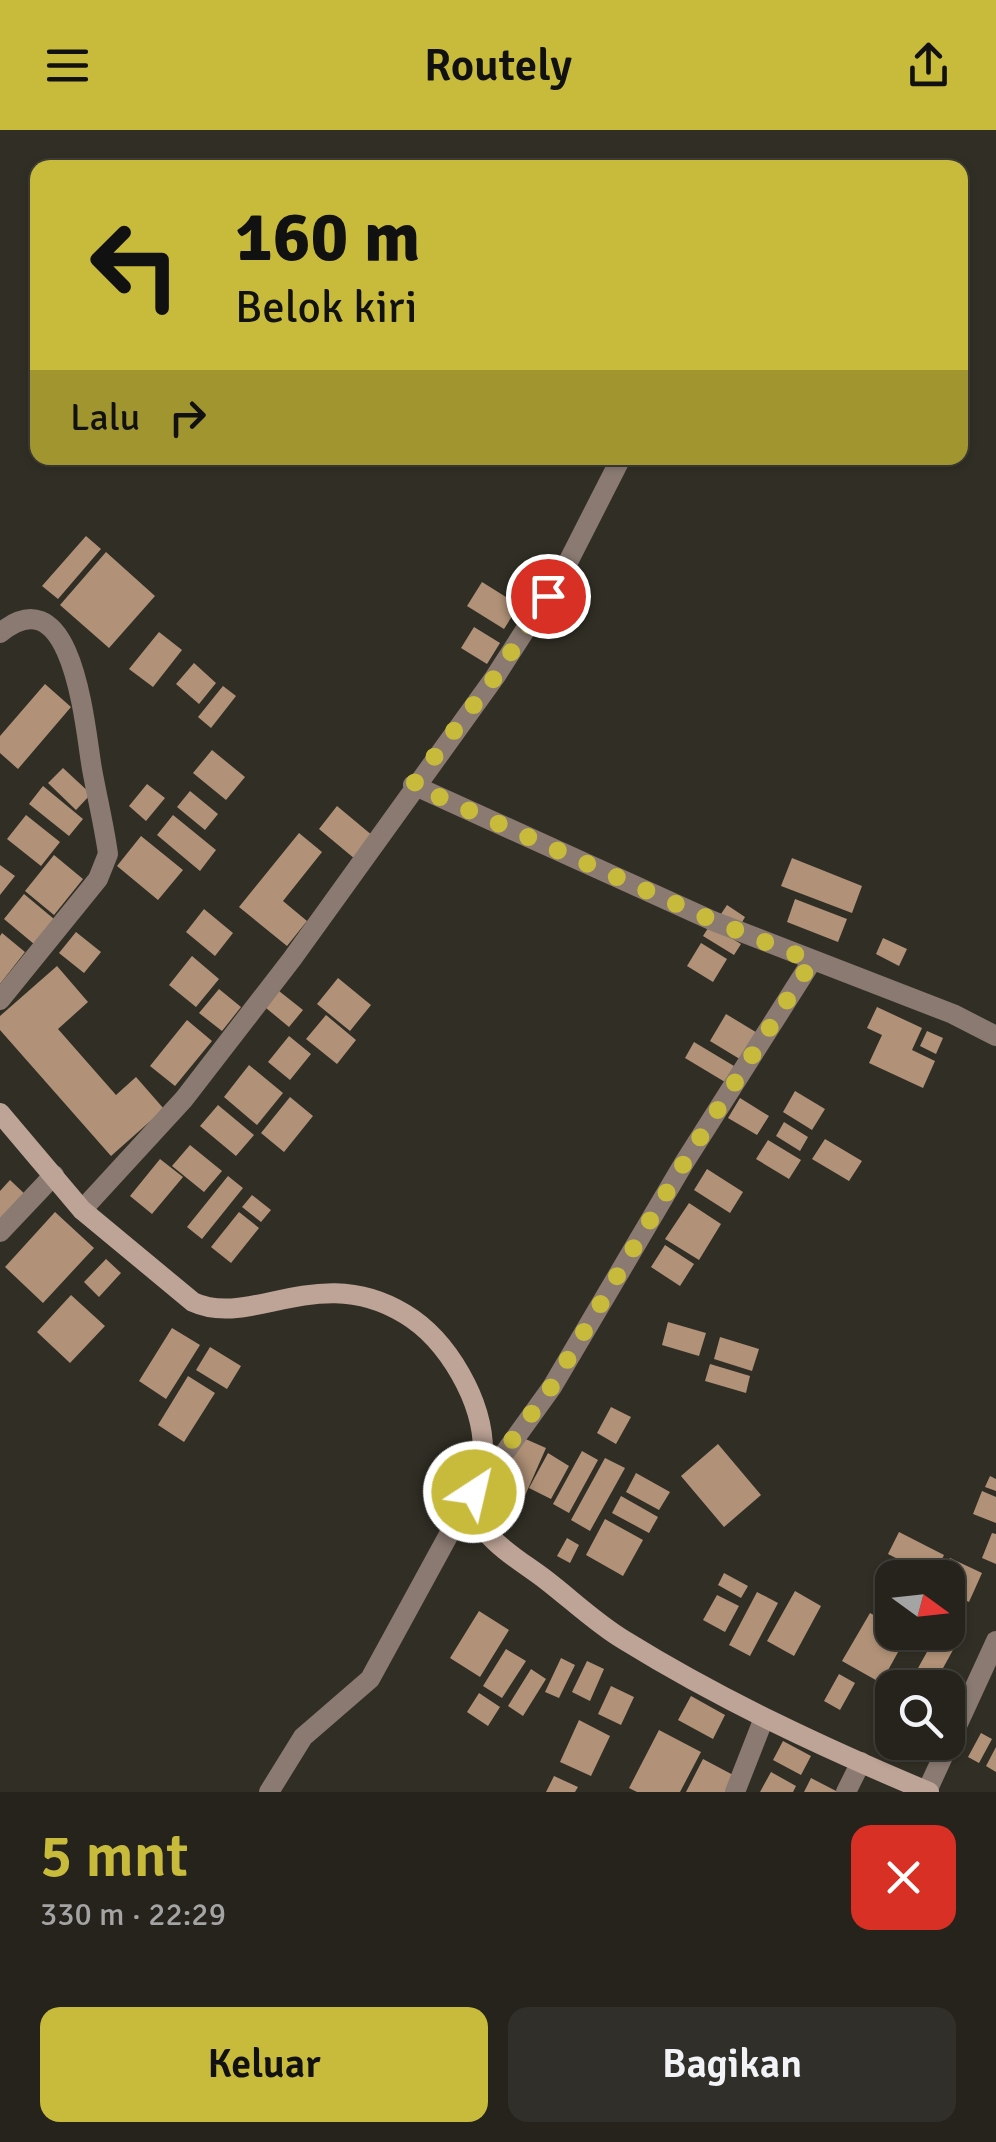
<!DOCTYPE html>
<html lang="id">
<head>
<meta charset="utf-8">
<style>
  body { margin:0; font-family:Signika,sans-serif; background:#312f29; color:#f1f3f6; height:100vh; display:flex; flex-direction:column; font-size:38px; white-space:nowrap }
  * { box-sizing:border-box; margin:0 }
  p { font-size:32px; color:#a3a4a3 }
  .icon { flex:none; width:55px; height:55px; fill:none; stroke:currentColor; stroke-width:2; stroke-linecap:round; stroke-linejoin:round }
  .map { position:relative; height:1662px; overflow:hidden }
  .panel { display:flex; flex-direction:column; background:#25231c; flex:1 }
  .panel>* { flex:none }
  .hud { position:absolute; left:30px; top:30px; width:938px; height:305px; border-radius:20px; box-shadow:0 2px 8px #0004,0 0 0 2px #42403b; background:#c8bb3b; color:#111; overflow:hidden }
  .needle { width:65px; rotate:105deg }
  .tools { position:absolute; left:875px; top:1430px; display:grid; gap:20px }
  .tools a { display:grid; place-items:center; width:90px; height:90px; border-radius:20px; background:#25231c; box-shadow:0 2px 8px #0004,0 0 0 2px #42403b; font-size:50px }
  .pin { position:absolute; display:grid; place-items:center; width:85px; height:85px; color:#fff; margin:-42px; border:5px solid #fff; border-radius:50%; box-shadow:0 2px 10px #0007 }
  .me { position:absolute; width:110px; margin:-55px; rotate:35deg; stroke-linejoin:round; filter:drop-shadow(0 0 8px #0008) }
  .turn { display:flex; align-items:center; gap:35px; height:210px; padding:0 40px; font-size:45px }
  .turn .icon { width:130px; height:130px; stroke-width:2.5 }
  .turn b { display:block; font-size:70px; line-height:85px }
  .then { display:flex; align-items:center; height:95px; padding:0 40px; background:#0003; gap:20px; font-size:38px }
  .round { display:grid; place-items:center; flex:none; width:105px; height:105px; border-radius:20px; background:#312f29 }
  .headline { display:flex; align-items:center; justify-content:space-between; height:170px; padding:0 40px }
  h1 { font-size:60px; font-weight:600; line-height:75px; color:#c8bb3b }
  .button { display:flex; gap:20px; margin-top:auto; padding:20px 40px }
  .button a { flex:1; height:115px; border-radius:20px; background:#c8bb3b; color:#111; font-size:40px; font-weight:600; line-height:115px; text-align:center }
  .button a+a { background:#312f29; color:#f1f3f6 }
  header { display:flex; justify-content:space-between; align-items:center; height:130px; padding:0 40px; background:#c8bb3b; color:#111; font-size:45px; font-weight:600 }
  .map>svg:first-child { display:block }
</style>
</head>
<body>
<header><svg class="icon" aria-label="menu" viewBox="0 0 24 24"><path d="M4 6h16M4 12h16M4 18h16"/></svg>Routely<svg class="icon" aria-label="share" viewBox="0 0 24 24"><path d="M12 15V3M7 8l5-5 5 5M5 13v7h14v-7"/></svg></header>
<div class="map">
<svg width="996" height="1662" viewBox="0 0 996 1662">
  <rect width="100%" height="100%" fill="#312f25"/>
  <path fill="#b19278" d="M86,406l15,13 -43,50 -16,-13z
    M106,422l49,44 -46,52 -49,-43z
    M482,452l37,23 -15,24 -37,-23z
    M474,497l26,16 -13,21 -26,-16z
    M159,502l23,18 -29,37 -24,-18z
    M194,533l22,20 -17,21 -23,-20z
    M45,554l26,23 -53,62 -18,-16v-17z
    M223,556l13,10 -25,32 -13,-11z
    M212,620l33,27 -19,23 -33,-27z
    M63,638l28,26 -15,16 -28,-27z
    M147,654l18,14 -19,23 -17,-15z
    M43,656l40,33 -14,17 -40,-32z
    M190,661l28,23 -13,16 -28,-23z
    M337,676l36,30 -18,23 -36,-30z
    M26,685l34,27 -19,24 -34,-27z
    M173,685l43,35 -16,21 -43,-36z
    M299,703l23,19 -39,49 24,20 -20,25 -48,-39z
    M141,706l42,34 -25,30 -41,-34z
    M54,725l29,24 -29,36 -29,-24z
    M792,728l70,28 -10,27 -71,-27z
    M0,735l15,11 -15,19z
    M24,764l30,25 -20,25 -30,-25z
    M795,769l52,20 -9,23 -51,-20z
    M727,775l18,12 -5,9 -19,-12z
    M204,779l29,24 -18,23 -29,-24z
    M710,795l31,19 -7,11 -31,-19z
    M76,802l25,20 -17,21 -25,-20z
    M2,803l23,19 -25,32v-48z
    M883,808l24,11 -8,17 -23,-12z
    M701,813l26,16 -14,23 -26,-16z
    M192,826l27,23 -23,28 -27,-22z
    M57,836l31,36 -30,27 58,66 20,-18 28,32 -53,47 -111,-126v-14z
    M338,848l33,27 -21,26 -33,-27z
    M219,859l22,18 -19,24 -23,-18z
    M279,861l24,19 -14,17 -23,-19z
    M877,877l45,21 -10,22 23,11 -12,27 -54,-25 13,-28 -15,-7z
    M726,884l33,20 -16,27 -33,-20z
    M326,885l30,25 -19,24 -31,-25z
    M187,890l25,21 -37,45 -25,-20z
    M927,901l16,7 -7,16 -16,-8z
    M289,906l22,18 -21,26 -22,-18z
    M694,912l40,24 -9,16 -40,-24z
    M249,935l34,28 -26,32 -33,-28z
    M795,961l30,18 -13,21 -29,-18z
    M290,967l23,19 -29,36 -23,-19z
    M740,968l29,18 -12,19 -29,-17z
    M218,975l36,30 -18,21 -36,-30z
    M784,992l24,15 -8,14 -24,-15z
    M825,1009l37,22 -13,20 -37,-22z
    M768,1010l33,20 -12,19 -33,-20z
    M190,1015l32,26 -18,21 -32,-26z
    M160,1029l23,18 -31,37 -22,-18z
    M707,1039l36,23 -13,21 -36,-23z
    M228,1046l15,12 -41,51 -15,-12z
    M10,1050l18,17 -28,30v-36z
    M252,1065l19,15 -10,12 -19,-15z
    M689,1073l32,21 -22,36 -34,-21z
    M55,1082l39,36 -51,55 -38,-36z
    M239,1082l20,16 -28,35 -20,-16z
    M665,1115l29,19 -14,22 -29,-19z
    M106,1129l15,14 -22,24 -15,-15z
    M71,1165l34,31 -35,37 -33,-31z
    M668,1192l38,11 -7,23 -37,-11z
    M172,1198l28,17 -34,54 -27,-18z
    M720,1207l39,12 -7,22 -38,-12z
    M210,1217l31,19 -14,23 -31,-19z
    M710,1234l40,12 -4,17 -41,-12z
    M188,1246l27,17 -31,49 -26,-17z
    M611,1277l20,10 -15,27 -19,-11z
    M521,1307l25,11 -26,59 -25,-10z
    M718,1314l43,51 -37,32 -43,-51z
    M582,1321l16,9 -29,53 -16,-9z
    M548,1323l21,13 -18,33 -22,-11z
    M605,1328l20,10 -35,63 -19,-11z
    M636,1343l34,19 -11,18 -33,-18z
    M990,1346l6,3v12l-11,-4z
    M982,1361l14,6v26l-23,-9z
    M621,1366l37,21 -9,16 -37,-20z
    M605,1389l38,21 -20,36 -37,-21z
    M899,1402l45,23 -11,22 -45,-23z
    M992,1403l4,1v30l-14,-6z
    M567,1408l12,7 -9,18 -13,-7z
    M950,1428l32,15 -13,29 -21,-10v-14h-7z
    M724,1443l24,13 -7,12 -23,-13z
    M795,1461l26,15 -27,50 -27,-15z
    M757,1462l21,11 -28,53 -21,-11z
    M717,1465l22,11 -14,26 -22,-12z
    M479,1481l30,19 -29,47 -30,-19z
    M870,1483l22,12v7l16,2 -27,49 -39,-22z
    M938,1502l20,9 -26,47h-25z
    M506,1519l20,12 -24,37 -19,-12z
    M561,1528l14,7 -16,33 -14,-6z
    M587,1531l17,8 -14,32 -18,-9z
    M531,1539l15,10 -23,37 -15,-10z
    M839,1544l16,9 -15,27 -16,-9z
    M951,1553l13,7 -16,31v-32z
    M611,1556l23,11 -13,28 -23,-11z
    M479,1563l21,14 -12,19 -21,-14z
    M691,1566l34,19 -12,24 -35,-19z
    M579,1590l31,16 -19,40 -31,-14z
    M659,1600l42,22 -21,40h-43l-8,-4z
    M981,1603l11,6 -13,24 -11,-6z
    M783,1611l28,15 -10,19 -28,-15z
    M996,1617v25l-10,-6z
    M703,1629l32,17 -9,16h-40z
    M771,1642l25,14 -3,6h-33z
    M554,1646l24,11 -3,5h-29z
    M811,1648l27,14h-34z"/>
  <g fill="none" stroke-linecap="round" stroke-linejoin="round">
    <path stroke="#8a7a72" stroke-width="20" d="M0,503c74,-61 85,97 92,136 5,28 12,56 16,85l-10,25 -98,121
      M413,655l300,136 240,93 43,22
      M82,1080l102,-111 108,-140 203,-282 70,-109 56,-110
      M0,1102l54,-57
      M927,1661l69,-150
      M269,1662l34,-55 67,-58 89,-163 93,-129 132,-224 128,-202
      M735,1662l29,-74
      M846,1662l15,-30"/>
    <path stroke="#bea497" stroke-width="20" d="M0,983l82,97 111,92c58,27 126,-41 212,12 43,26 79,88 78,139 -1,28 -17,54 4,80 15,18 41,33 59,47 26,20 51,44 78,60 97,60 200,108 305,152"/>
  </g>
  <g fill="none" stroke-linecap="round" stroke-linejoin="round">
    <path stroke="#c8bb3b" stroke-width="18" stroke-dasharray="0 32.4" d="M474,1362l78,-106 132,-223 128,-202 -98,-40 -301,-136 82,-108 53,-81"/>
  </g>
</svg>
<div class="tools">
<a><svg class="needle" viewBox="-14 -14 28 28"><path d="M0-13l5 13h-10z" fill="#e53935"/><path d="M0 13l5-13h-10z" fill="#a3a4a3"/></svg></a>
<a><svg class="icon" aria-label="search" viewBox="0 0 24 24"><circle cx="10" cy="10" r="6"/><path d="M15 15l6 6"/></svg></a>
</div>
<div class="pin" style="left:548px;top:466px;background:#d93025"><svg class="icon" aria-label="arrive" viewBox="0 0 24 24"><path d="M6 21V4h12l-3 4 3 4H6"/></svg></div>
<svg class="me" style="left:474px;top:1362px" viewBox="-20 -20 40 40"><circle r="17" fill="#c8bb3b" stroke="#fff" stroke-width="3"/><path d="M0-11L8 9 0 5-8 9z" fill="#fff"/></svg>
<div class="hud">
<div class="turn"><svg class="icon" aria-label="left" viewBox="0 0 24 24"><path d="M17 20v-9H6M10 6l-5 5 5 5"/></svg><div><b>160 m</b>Belok kiri</div></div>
<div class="then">Lalu<svg class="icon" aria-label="right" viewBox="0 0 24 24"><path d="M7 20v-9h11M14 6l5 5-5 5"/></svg></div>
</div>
</div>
<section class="panel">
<div class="headline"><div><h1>5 mnt</h1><p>330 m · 22:29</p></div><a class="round" style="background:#d93025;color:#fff"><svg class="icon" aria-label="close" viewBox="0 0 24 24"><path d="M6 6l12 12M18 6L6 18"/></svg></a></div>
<div class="button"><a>Keluar</a><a>Bagikan</a></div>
</section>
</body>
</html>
